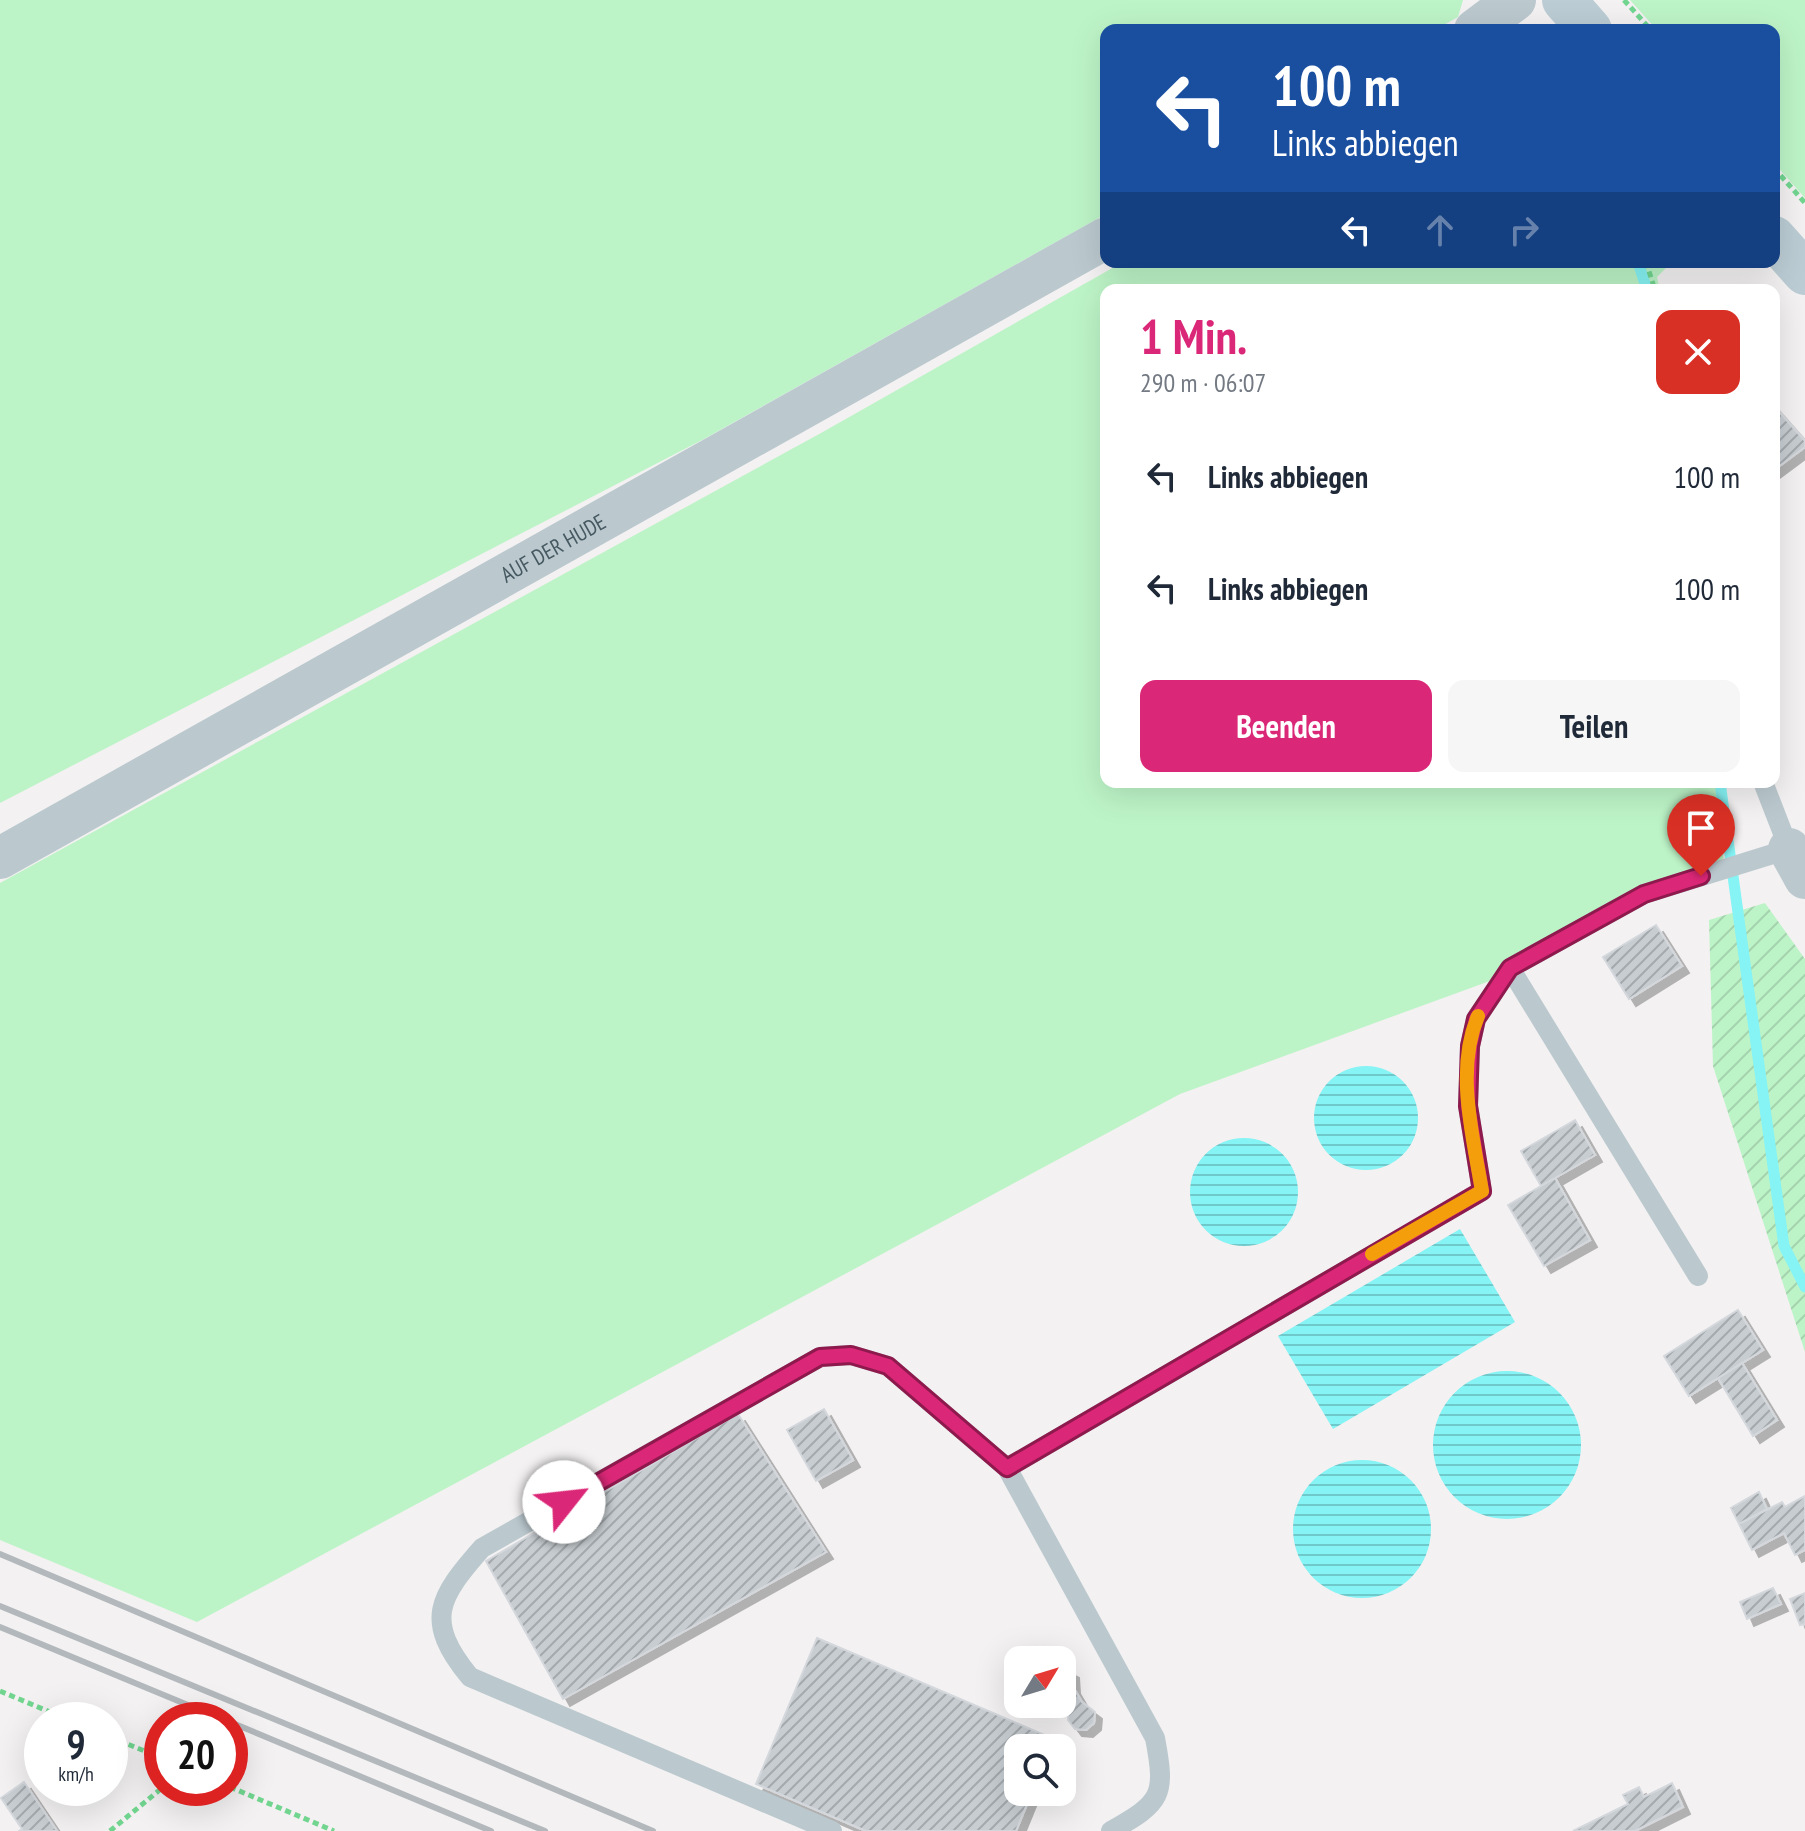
<!DOCTYPE html>
<html lang="de">
<head>
<meta charset="utf-8">
<style>
  body { margin:0; font-family:"PT Sans Narrow",sans-serif; background:#f6f6f7; color:#1f2937; height:100vh; display:flex; flex-direction:column; font-size:30px; white-space:nowrap }
  * { box-sizing:border-box; margin:0 }
  p { font-size:26px; color:#747a83 }
  .icon { flex:none; width:44px; height:44px; fill:none; stroke:currentColor; stroke-width:2; stroke-linecap:round; stroke-linejoin:round }
  .map { position:relative; flex:1; overflow:hidden }
  .panel { position:absolute; left:1100px; top:284px; width:680px; height:504px; display:flex; flex-direction:column; background:#fff; border-radius:16px; box-shadow:0 8px 32px #0002 }
  .panel>* { flex:none }
  .hud { position:absolute; left:1100px; top:24px; width:680px; height:244px; border-radius:16px; box-shadow:0 8px 32px #0002; background:#1a4fa0; color:#fff; overflow:hidden }
  .needle { width:52px; rotate:52deg }
  .fabs { position:absolute; left:1004px; top:1646px; display:grid; gap:16px }
  .fabs a { display:grid; place-items:center; width:72px; height:72px; border-radius:16px; background:#fff; box-shadow:0 8px 32px #0002; font-size:40px }
  .speed { position:absolute; left:24px; top:1702px; display:flex; gap:16px; font-size:40px; font-weight:700; text-align:center }
  .speed>* { display:grid; place-content:center; width:104px; height:104px; border-radius:50%; background:#fff; box-shadow:0 8px 32px #0002; line-height:1 }
  .speed small { font-size:20px; font-weight:400 }
  .speed .limit { border:12px solid #d22; background:#fff; color:#111 }
  .pin { position:absolute; display:grid; place-items:center; width:68px; height:68px; color:#fff; margin:-82px -34px; border-radius:50% 50% 50% 0; rotate:-45deg; box-shadow:0 0 8px #0007 }
  .pin .icon { rotate:45deg }
  .me { position:absolute; width:88px; margin:-44px; rotate:61deg; stroke-linejoin:round; filter:drop-shadow(0 0 6px #0008) }
  .turn { display:flex; align-items:center; gap:28px; height:168px; padding:0 40px; font-size:36px }
  .turn .icon { width:104px; height:104px; stroke-width:2.5 }
  .turn b { display:block; font-size:56px; line-height:68px }
  .lanes { display:flex; align-items:center; height:76px; padding:0 40px; background:#0003; justify-content:center; gap:40px; direction:ltr }
  .lanes .off { opacity:.35 }
  .round { display:grid; place-items:center; flex:none; width:84px; height:84px; border-radius:16px; background:#f6f6f7 }
  .overview { display:flex; align-items:center; justify-content:space-between; height:136px; padding:0 40px }
  h1 { font-size:48px; font-weight:600; line-height:60px; color:#db2777 }
  .action { display:flex; gap:16px; margin-top:auto; padding:16px 40px }
  .action a { flex:1; height:92px; border-radius:16px; background:#db2777; color:#fff; font-size:32px; font-weight:600; line-height:92px; text-align:center }
  .action a+a { background:#f6f6f7; color:#1f2937 }
  ul { padding:0; list-style:none }
  li { display:flex; align-items:center; gap:24px; height:112px; padding:0 40px }
  li div { flex:1 }
  li b { display:block; font-size:30px }
  li em { font-style:normal }
  .map>svg:first-child { display:block }
</style>
</head>
<body>
<div class="map">
<svg width="1805" height="1831" viewBox="0 0 1805 1831">
  <defs>
    <pattern id="garden-furrows" width="10" height="10" patternUnits="userSpaceOnUse" patternTransform="scale(2)"><rect width="10" height="10" fill="#bdf4c7"/><path d="M-1 1l2-2M0 10L10 0M9 11l2-2" fill="none" stroke="#a4d3ae"/></pattern>
    <pattern id="water-rules" width="6" height="5" patternUnits="userSpaceOnUse" patternTransform="scale(2)"><rect width="6" height="5" fill="#86f3f4"/><path d="M0 2.5h6" fill="none" stroke="#6fc8c9"/></pattern>
    <pattern id="building-hatch" width="6" height="6" patternUnits="userSpaceOnUse" patternTransform="scale(2)"><rect width="6" height="6" fill="#c7cdd1"/><path d="M-1 1l2-2M0 6l6-6M5 7l2-2" fill="none" stroke="#a3a9ad"/></pattern>
    <filter id="shadow"><feDropShadow dx="7" dy="7" stdDeviation="0" flood-color="#0004"/></filter>
  </defs>
  <rect width="100%" height="100%" fill="#f3f1f1"/>
  <path fill="#bdf4c7" d="M0,0h1463l-5,17 -23,13h-329v184l-402,225 -704,364z
    M1630,0h175v198l-31,-35v-133h-117z
    M1123,262h549l-15,15 3,13h-554v492h611l8,94 -78,26 -127,68 -340,124 -983,528 -197,-82v-657l821,-450z"/>
  <path fill="url(#garden-furrows)" d="M1765,903l40,56v393l-92,-286 -4,-146z"/>
  <path fill="url(#water-rules)" d="M1314 1118a52 52 0 1 1 104 0a52 52 0 1 1-104 0Z
    M1190 1192a54 54 0 1 1 108 0a54 54 0 1 1-108 0Z
    M1460,1229l55,93 -182,107 -55,-93z
    M1433 1445a74 74 0 1 1 148 0a74 74 0 1 1-148 0Z
    M1293 1529a69 69 0 1 1 138 0a69 69 0 1 1-138 0Z"/>
  <g fill="none" stroke-linecap="round" stroke-linejoin="round">
    <path stroke="#86f3f4" stroke-width="11" d="M1638,262l9,28
      M1720,782l64,464 21,41"/>
  </g>
  <path fill="url(#building-hatch)" stroke="#d4d8dd" stroke-width="2" filter="url(#shadow)" d="M1774,406l31,35v6l-31,23z
    M1656,925l26,41 -53,33 -26,-42z
    M1575,1120l20,35 -54,31 -20,-35z
    M1555,1178l35,62 -46,26 -36,-61z
    M1738,1310l25,40 -74,46 -25,-40z
    M1742,1363l35,57 -24,16 -35,-58z
    M824,1409l29,51 -37,21 -29,-51z
    M738,1414l88,138 -263,147 -77,-138z
    M1759,1492l8,17 -28,15 -8,-16z
    M1805,1496v54l-10,5 -11,-22 -32,17 -13,-26 43,-22 3,5z
    M1773,1588l8,16 -34,15 -7,-17z
    M1805,1593v31l-5,1 -10,-26z
    M817,1638l237,101 -4,9h-32v44h14l-16,39h-150l-110,-47z
    M1062,1666l10,5 1,16 9,15 13,10 -1,11 -8,7 -11,-1 -7,-9 1,-11 -7,-11z
    M24,1782l33,49h-38l3,-2 -21,-31z
    M1672,1783l11,24 -48,24h-62l55,-27 -5,-9 16,-8 5,10z"/>
  <g fill="none" stroke-linecap="round" stroke-linejoin="round">
    <path stroke="#71d590" stroke-width="5" stroke-dasharray="6 4" stroke-linecap="butt" d="M1624,0l27,30
      M1774,168l31,35
      M1646,262l9,28
      M0,1691l69,29
      M110,1737l52,21
      M230,1787l104,44
      M110,1831l52,-43"/>
    <path stroke="#bbc9cf" stroke-width="20" d="M1510,968l188,308
      M1007,1468l475,-277 -14,-85 2,-60 6,-27 34,-51 134,-74 145,-45 -26,-67
      M832,1831l-362,-154c-47,-57 -31,-80 12,-129l338,-191 31,-2 37,11 119,102 148,270c11,58 7,64 -44,93"/>
    <g stroke="#bbc9cf" stroke-width="42">
      <path d="M1475,30l40,-30"/>
      <path d="M1789,849l16,29"/>
      <path id="s1" d="M0,858l1106,-620"/>
    </g>
    <path stroke="#bbccd4" stroke-width="44" d="M1564,0l26,30
      M1774,238l31,35"/>
    <path stroke="#b2b8bc" stroke-width="6" d="M0,1554l653,277
      M0,1606l545,225
      M0,1627l224,93
      M230,1722l261,109"/>
  </g>
  <g fill="none" stroke-linecap="round" stroke-linejoin="round">
    <g stroke="#8e194d" stroke-width="20">
      <path id="route" d="M564,1502l256,-145 31,-2 37,11 119,102 475,-277 -14,-85 2,-60 6,-27 34,-51 134,-74 57,-18"/>
    </g>
    <use href="#route" stroke="#db2777" stroke-width="14"/>
    <path stroke="#f59e0b" stroke-width="14" d="M1372,1254l110,-63c-9,-55 -27,-121 -4,-175"/>
  </g>
  <g text-anchor="middle" dominant-baseline="central" stroke-width="6" stroke-linejoin="round" paint-order="stroke">
    <g font-size="22" fill="#475960" stroke="#fff">
      <text stroke="none"><textPath href="#s1" startOffset="634">AUF DER HUDE</textPath></text>
    </g>
  </g>
</svg>
<div class="fabs">
<a><svg class="needle" viewBox="-14 -14 28 28"><path d="M0-13l5 13h-10z" fill="#e53935"/><path d="M0 13l5-13h-10z" fill="#747a83"/></svg></a>
<a><svg class="icon" aria-label="search" viewBox="0 0 24 24"><circle cx="10" cy="10" r="6"/><path d="M15 15l6 6"/></svg></a>
</div>
<div class="speed"><div>9<small>km/h</small></div><div class="limit">20</div></div>
<div class="pin" style="left:1701px;top:876px;background:#d93025"><svg class="icon" aria-label="arrive" viewBox="0 0 24 24"><path d="M6 21V4h12l-3 4 3 4H6"/></svg></div>
<svg class="me" style="left:564px;top:1502px" viewBox="-20 -20 40 40"><circle r="19" fill="#fff"/><path d="M0-13L10 11 0 6-10 11z" fill="#db2777"/></svg>
<div class="hud">
<div class="turn"><svg class="icon" aria-label="left" viewBox="0 0 24 24"><path d="M17 20v-9H6M10 6l-5 5 5 5"/></svg><div><b>100 m</b>Links abbiegen</div></div>
<div class="lanes"><svg class="icon" aria-label="left" viewBox="0 0 24 24"><path d="M17 20v-9H6M10 6l-5 5 5 5"/></svg><svg class="icon off" aria-label="ahead" viewBox="0 0 24 24"><path d="M12 20V5M6 11l6-6 6 6"/></svg><svg class="icon off" aria-label="right" viewBox="0 0 24 24"><path d="M7 20v-9h11M14 6l5 5-5 5"/></svg></div>
</div>
<section class="panel">
<div class="overview"><div><h1>1 Min.</h1><p>290 m · 06:07</p></div><a class="round" style="background:#d93025;color:#fff"><svg class="icon" aria-label="close" viewBox="0 0 24 24"><path d="M6 6l12 12M18 6L6 18"/></svg></a></div>
<ul>
<li><svg class="icon" aria-label="left" viewBox="0 0 24 24"><path d="M17 20v-9H6M10 6l-5 5 5 5"/></svg><div><b>Links abbiegen</b></div><em>100 m</em></li>
<li><svg class="icon" aria-label="left" viewBox="0 0 24 24"><path d="M17 20v-9H6M10 6l-5 5 5 5"/></svg><div><b>Links abbiegen</b></div><em>100 m</em></li>
</ul>
<div class="action"><a>Beenden</a><a>Teilen</a></div>
</section>
</div>
</body>
</html>
